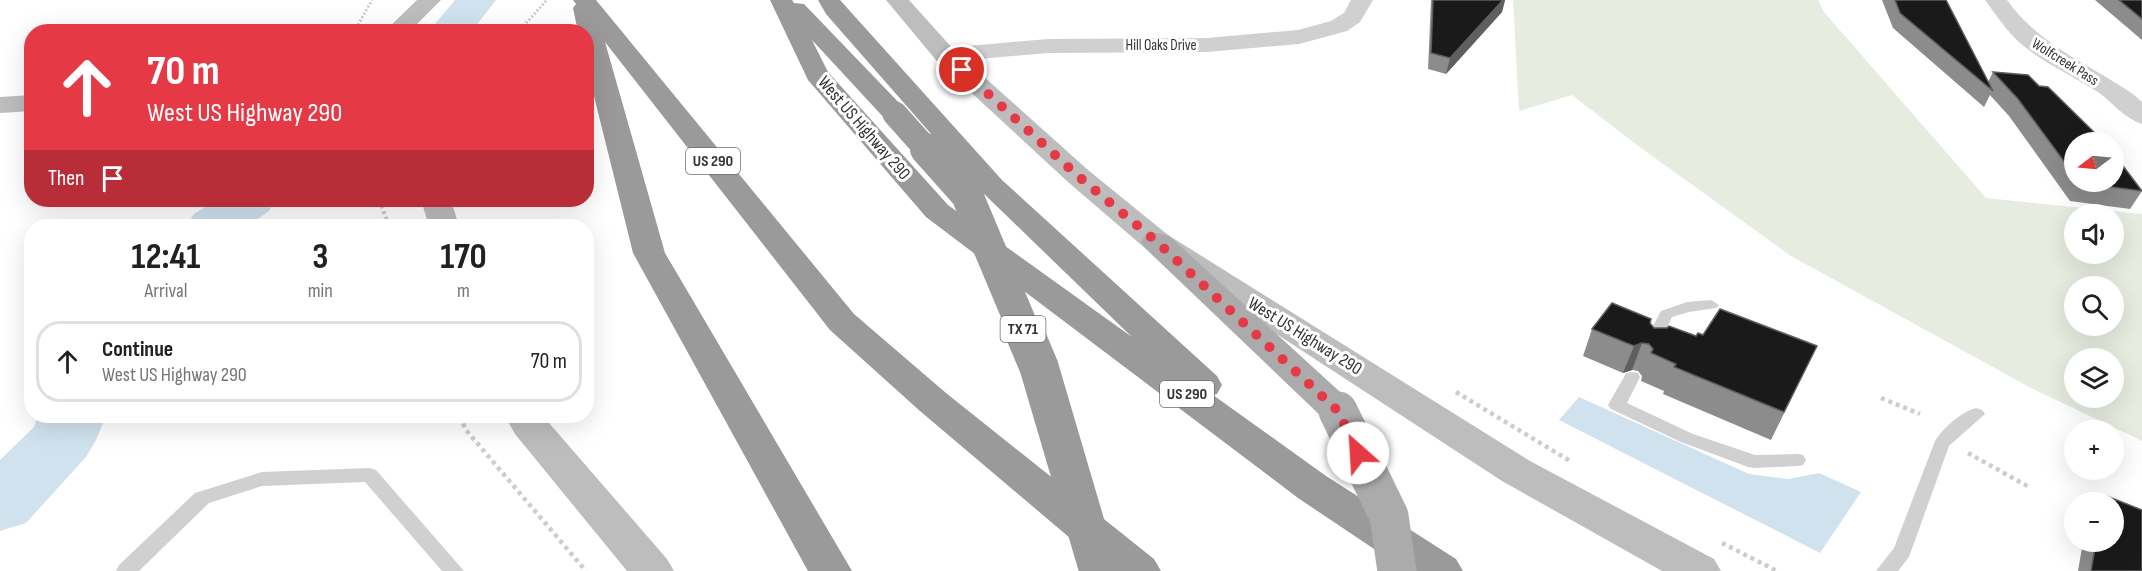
<!DOCTYPE html>
<html lang="en">
<head>
<meta charset="utf-8">
<style>
  body { margin:0; font-family:"Sofia Sans Condensed",sans-serif; background:#f2f2f2; color:#202124; height:100vh; display:flex; flex-direction:column; font-size:22px; white-space:nowrap }
  * { box-sizing:border-box; margin:0 }
  p { font-size:20px; color:#757577 }
  .icon { flex:none; width:33px; height:33px; fill:none; stroke:currentColor; stroke-width:2; stroke-linecap:round; stroke-linejoin:round }
  .map { position:relative; flex:1; overflow:hidden }
  .panel { position:absolute; left:24px; top:219px; width:570px; height:204px; display:flex; flex-direction:column; background:#fff; border-radius:24px; box-shadow:0 6px 24px #0002 }
  .panel>* { flex:none }
  .top-card { position:absolute; left:24px; top:24px; width:570px; height:183px; border-radius:24px; box-shadow:0 6px 24px #0002; background:#e63946; color:#fff; overflow:hidden }
  .needle { width:39px; rotate:254deg }
  .controls { position:absolute; left:2064px; top:132px; display:grid; gap:12px }
  .controls a { display:grid; place-items:center; width:60px; height:60px; border-radius:50%; background:#fff; box-shadow:0 6px 24px #0002; font-size:30px }
  .pin { position:absolute; display:grid; place-items:center; width:51px; height:51px; color:#fff; margin:-26px; border:3px solid #fff; border-radius:50%; box-shadow:0 2px 6px #0007 }
  .me { position:absolute; width:66px; margin:-33px; rotate:334deg; stroke-linejoin:round; filter:drop-shadow(0 0 4px #0008) }
  .turn { display:flex; align-items:center; gap:21px; height:126px; padding:0 24px; font-size:27px }
  .turn .icon { width:78px; height:78px; stroke-width:2.5 }
  .turn b { display:block; font-size:42px; line-height:51px }
  .then { display:flex; align-items:center; height:57px; padding:0 24px; background:#0003; gap:12px; font-size:22px }
  .eta { display:flex; justify-content:space-evenly; align-items:center; height:102px; text-align:center }
  .eta b { font-size:36px; font-weight:700; line-height:42px }
  ul { padding:0; list-style:none }
  li { display:flex; align-items:center; gap:18px; height:81px; margin:0 12px 9px; padding:0 12px; border:3px solid #e0e0e0; border-radius:24px }
  li div { flex:1 }
  li b { display:block; font-size:22px }
  li em { font-style:normal }
  .map>svg:first-child { display:block }
</style>
</head>
<body>
<div class="map">
<svg width="2142" height="571" viewBox="0 0 2142 571">
  <rect width="100%" height="100%" fill="#fff"/>
  <path fill="#e6ecdf" fill-rule="evenodd" d="M1513,0h305l6,12 162,186 156,16v227l-111,-53 -240,-132 -154,-111 -65,-50 -53,16zM2074,214h40v40h-40zM2074,286h40v40h-40zM2074,358h40v40h-40z"/>
  <path fill="#cfe2ee" d="M1579,397l170,77 39,5 31,-6 42,19 -41,61 -261,-133z"/>
  <g fill="none" stroke-linecap="round" stroke-linejoin="round">
    <path fill="#cfe2ee" fill-rule="evenodd" d="M455,0h41l-25,32h-43z
      M216,200h60l-7,11 -21,15h-62l8,-12z
      M38,416h68l-10,24 -10,17 -60,66 -26,8v-71l34,-33z"/>
    <path stroke="#cdcdcd" stroke-width="3" stroke-dasharray="2 2" stroke-linecap="butt" d="M354,32l18,-32
      M518,32l29,-32"/>
    <path stroke="#cdcdcd" stroke-width="4" stroke-dasharray="3 3" stroke-linecap="butt" d="M379,200l10,26
      M341,226l2,-2"/>
    <path stroke="#cdcdcd" stroke-width="4.5" stroke-dasharray="4 4" stroke-linecap="butt" d="M1456,392l114,69
      M1881,398l39,16
      M460,416l6,14 120,141
      M1968,453l61,34
      M1722,543l55,28"/>
    <path fill="#d0d0d0" fill-rule="evenodd" d="M1711,300l8,5 -3,3 -27,4 -17,5 -15,32h-12l-2,-4 18,-34 26,-9z
      M1632,372l6,1 2,4 -13,26 66,31 62,21 42,-1 6,1 3,5 -3,5 -6,1 -43,2 -6,-1 -67,-25 -70,-33 -3,-4 16,-28 2,-4z
      M1976,408l6,2 3,4 -36,32 -40,111 -11,14h-22l18,-23 41,-107c8,-13 26,-29 41,-33z
      M370,468l6,2 88,101h-22l-77,-89 -103,4 -53,17 -70,68h-23l3,-6 76,-72 67,-21z"/>
    <path fill="#d0d0d0" fill-rule="evenodd" d="M1351,0h22l-13,22 -13,9 -48,13 -92,8 -159,1 -103,9 -8,-2 -4,-5 4,-5 8,-2 103,-9 159,-1 91,-8 33,-9 13,-8z
      M1985,0h22c32,45 82,64 126,94l9,8v22c-17,-5 -30,-22 -44,-32 -26,-17 -55,-29 -78,-49 -14,-13 -24,-28 -35,-43z"/>
    <path fill="#bdbdbd" fill-rule="evenodd" d="M417,0h24l-32,32h-25z
      M886,0h23l45,50 134,120 80,65 362,226 184,98 7,12h-59l-160,-90 -356,-232 -78,-67 -132,-122z
      M32,95v16l-32,2v-16z
      M421,200h30l8,26h-30z
      M505,416h38l124,143 7,12h-47l-112,-137z"/>
    <path fill="#ababab" fill-rule="evenodd" d="M1157,233l11,2 183,167 6,9 -6,9 -13,4 -13,-4 -179,-171 -5,-7 5,-7z"/>
    <path fill="#9a9a9a" fill-rule="evenodd" d="M573,0h23l258,314 92,79 208,166 7,12h-52l-189,-160 -90,-81 -225,-288 60,211 187,318h-44l-175,-318 -47,-189v-32h-8l-5,-24 3,-4z
      M770,0h22l2,3 10,1 100,104 4,6 -4,6 -9,2 -9,-2 -74,-80 16,32 120,133 184,132 -150,-145 -156,-178 -8,-14h22l162,180 215,196 5,9 -5,9 -4,1 113,81 130,83 7,12h-56l-109,-73 -372,-281 -118,-137z"/>
    <path stroke="#ababab" stroke-width="39" d="M1338,411l51,105 8,55"/>
    <path stroke="#9a9a9a" stroke-width="25" d="M895,114l33,37"/>
    <path stroke="#9a9a9a" stroke-width="32" d="M926,149l41,46 60,143"/>
    <path stroke="#9a9a9a" stroke-width="39" d="M1026,336l13,31 60,204"/>
  </g>
  <path fill="#8c8c8c" d="M1431,0h74l-3,12 -56,62 -18,-5z
    M1882,0h64l42,82 5,-10 81,70v40h40l28,9 -12,18 -60,-8 -61,-85 -19,-21 -6,12 -91,-79z
    M2095,0h47v40z
    M1650,323l4,5 42,8 7,-1 114,11 -46,94 -108,-46 1,-3 -23,-10 1,-5 -4,-5 -6,-1 -9,3 -40,-17 9,-27z
    M2104,495l38,15v61h-64l5,-29h31v-40h-16z"/>
  <path fill="#5f5f5f" d="M1503,0h2l-3,12 -56,62 4,-16z
    M1642,343l-10,27 -9,3 11,-27z"/>
  <path fill="#1a1a1a" stroke="#5f5f5f" stroke-width="1.5" d="M1433,0h70l-53,58 -19,-5z
    M1895,0h51l47,91 -93,-78z
    M2119,0h23v19z
    M1993,72l35,3 11,11 9,1 56,55h-30v33l-56,-76z
    M2114,154l28,37 -61,-8 -2,-1h35z
    M1612,303l39,16 -1,4 4,5h13l2,-2 27,10 2,-3 5,2 17,-26 97,37 -33,66 -110,-45 2,-3 -25,-11 2,-4 -4,-5 -7,-1 -8,3 -42,-17z
    M2104,495l38,15v61h-51l5,-29h18v-40h-11z"/>
  <g fill="none" stroke-linecap="round" stroke-linejoin="round">
    <path stroke="#e63946" stroke-width="10" stroke-dasharray="0 18" d="M962,70l116,106 79,66 181,169 20,42"/>
  </g>
  <g text-anchor="middle" dominant-baseline="central" stroke-width="6" stroke-linejoin="round" paint-order="stroke">
    <g font-size="15" fill="#333" stroke="#fff">
      <text x="1161" y="45">Hill Oaks Drive</text>
      <text transform="translate(2065 62) rotate(32)">Wolfcreek Pass</text>
    </g>
    <g fill="#fff" stroke="#707070" stroke-width="1.5">
      <rect x="686" y="148" width="54" height="26" rx="4.5"/>
      <rect x="1000.5" y="316" width="45" height="26" rx="4.5"/>
      <rect x="1160" y="381" width="54" height="26" rx="4.5"/>
    </g>
    <g font-size="16" font-weight="bold" fill="#333">
      <text x="713" y="161">US 290</text>
      <text x="1023" y="329">TX 71</text>
      <text x="1187" y="394">US 290</text>
    </g>
    <g font-size="18" fill="#333" stroke="#fff">
      <text transform="translate(864 128) rotate(49)">West US Highway 290</text>
      <text transform="translate(1305 336) rotate(32)">West US Highway 290</text>
    </g>
  </g>
</svg>
<div class="controls">
<a><svg class="needle" viewBox="-14 -14 28 28"><path d="M0-13l5 13h-10z" fill="#e53935"/><path d="M0 13l5-13h-10z" fill="#757577"/></svg></a>
<a><svg class="icon" aria-label="sound" viewBox="0 0 24 24"><path d="M4 9h4l5-4v14l-5-4H4zM17 9q2 3 0 6"/></svg></a>
<a><svg class="icon" aria-label="search" viewBox="0 0 24 24"><circle cx="10" cy="10" r="6"/><path d="M15 15l6 6"/></svg></a>
<a><svg class="icon" aria-label="layers" viewBox="0 0 24 24"><path d="M12 4l9 5-9 5-9-5zM3 14l9 5 9-5"/></svg></a>
<a>+</a>
<a>−</a>
</div>
<div class="pin" style="left:962px;top:70px;background:#d93025"><svg class="icon" aria-label="arrive" viewBox="0 0 24 24"><path d="M6 21V4h12l-3 4 3 4H6"/></svg></div>
<svg class="me" style="left:1358px;top:453px" viewBox="-20 -20 40 40"><circle r="19" fill="#fff"/><path d="M0-13L10 11 0 6-10 11z" fill="#e63946"/></svg>
<div class="top-card">
<div class="turn"><svg class="icon" aria-label="ahead" viewBox="0 0 24 24"><path d="M12 20V5M6 11l6-6 6 6"/></svg><div><b>70 m</b>West US Highway 290</div></div>
<div class="then">Then<svg class="icon" aria-label="arrive" viewBox="0 0 24 24"><path d="M6 21V4h12l-3 4 3 4H6"/></svg></div>
</div>
<section class="panel">
<div class="eta">
<div><b>12:41</b><p>Arrival</p></div>
<div><b>3</b><p>min</p></div>
<div><b>170</b><p>m</p></div>
</div>
<ul>
<li><svg class="icon" aria-label="ahead" viewBox="0 0 24 24"><path d="M12 20V5M6 11l6-6 6 6"/></svg><div><b>Continue</b><p>West US Highway 290</p></div><em>70 m</em></li>
</ul>
</section>
</div>
</body>
</html>
